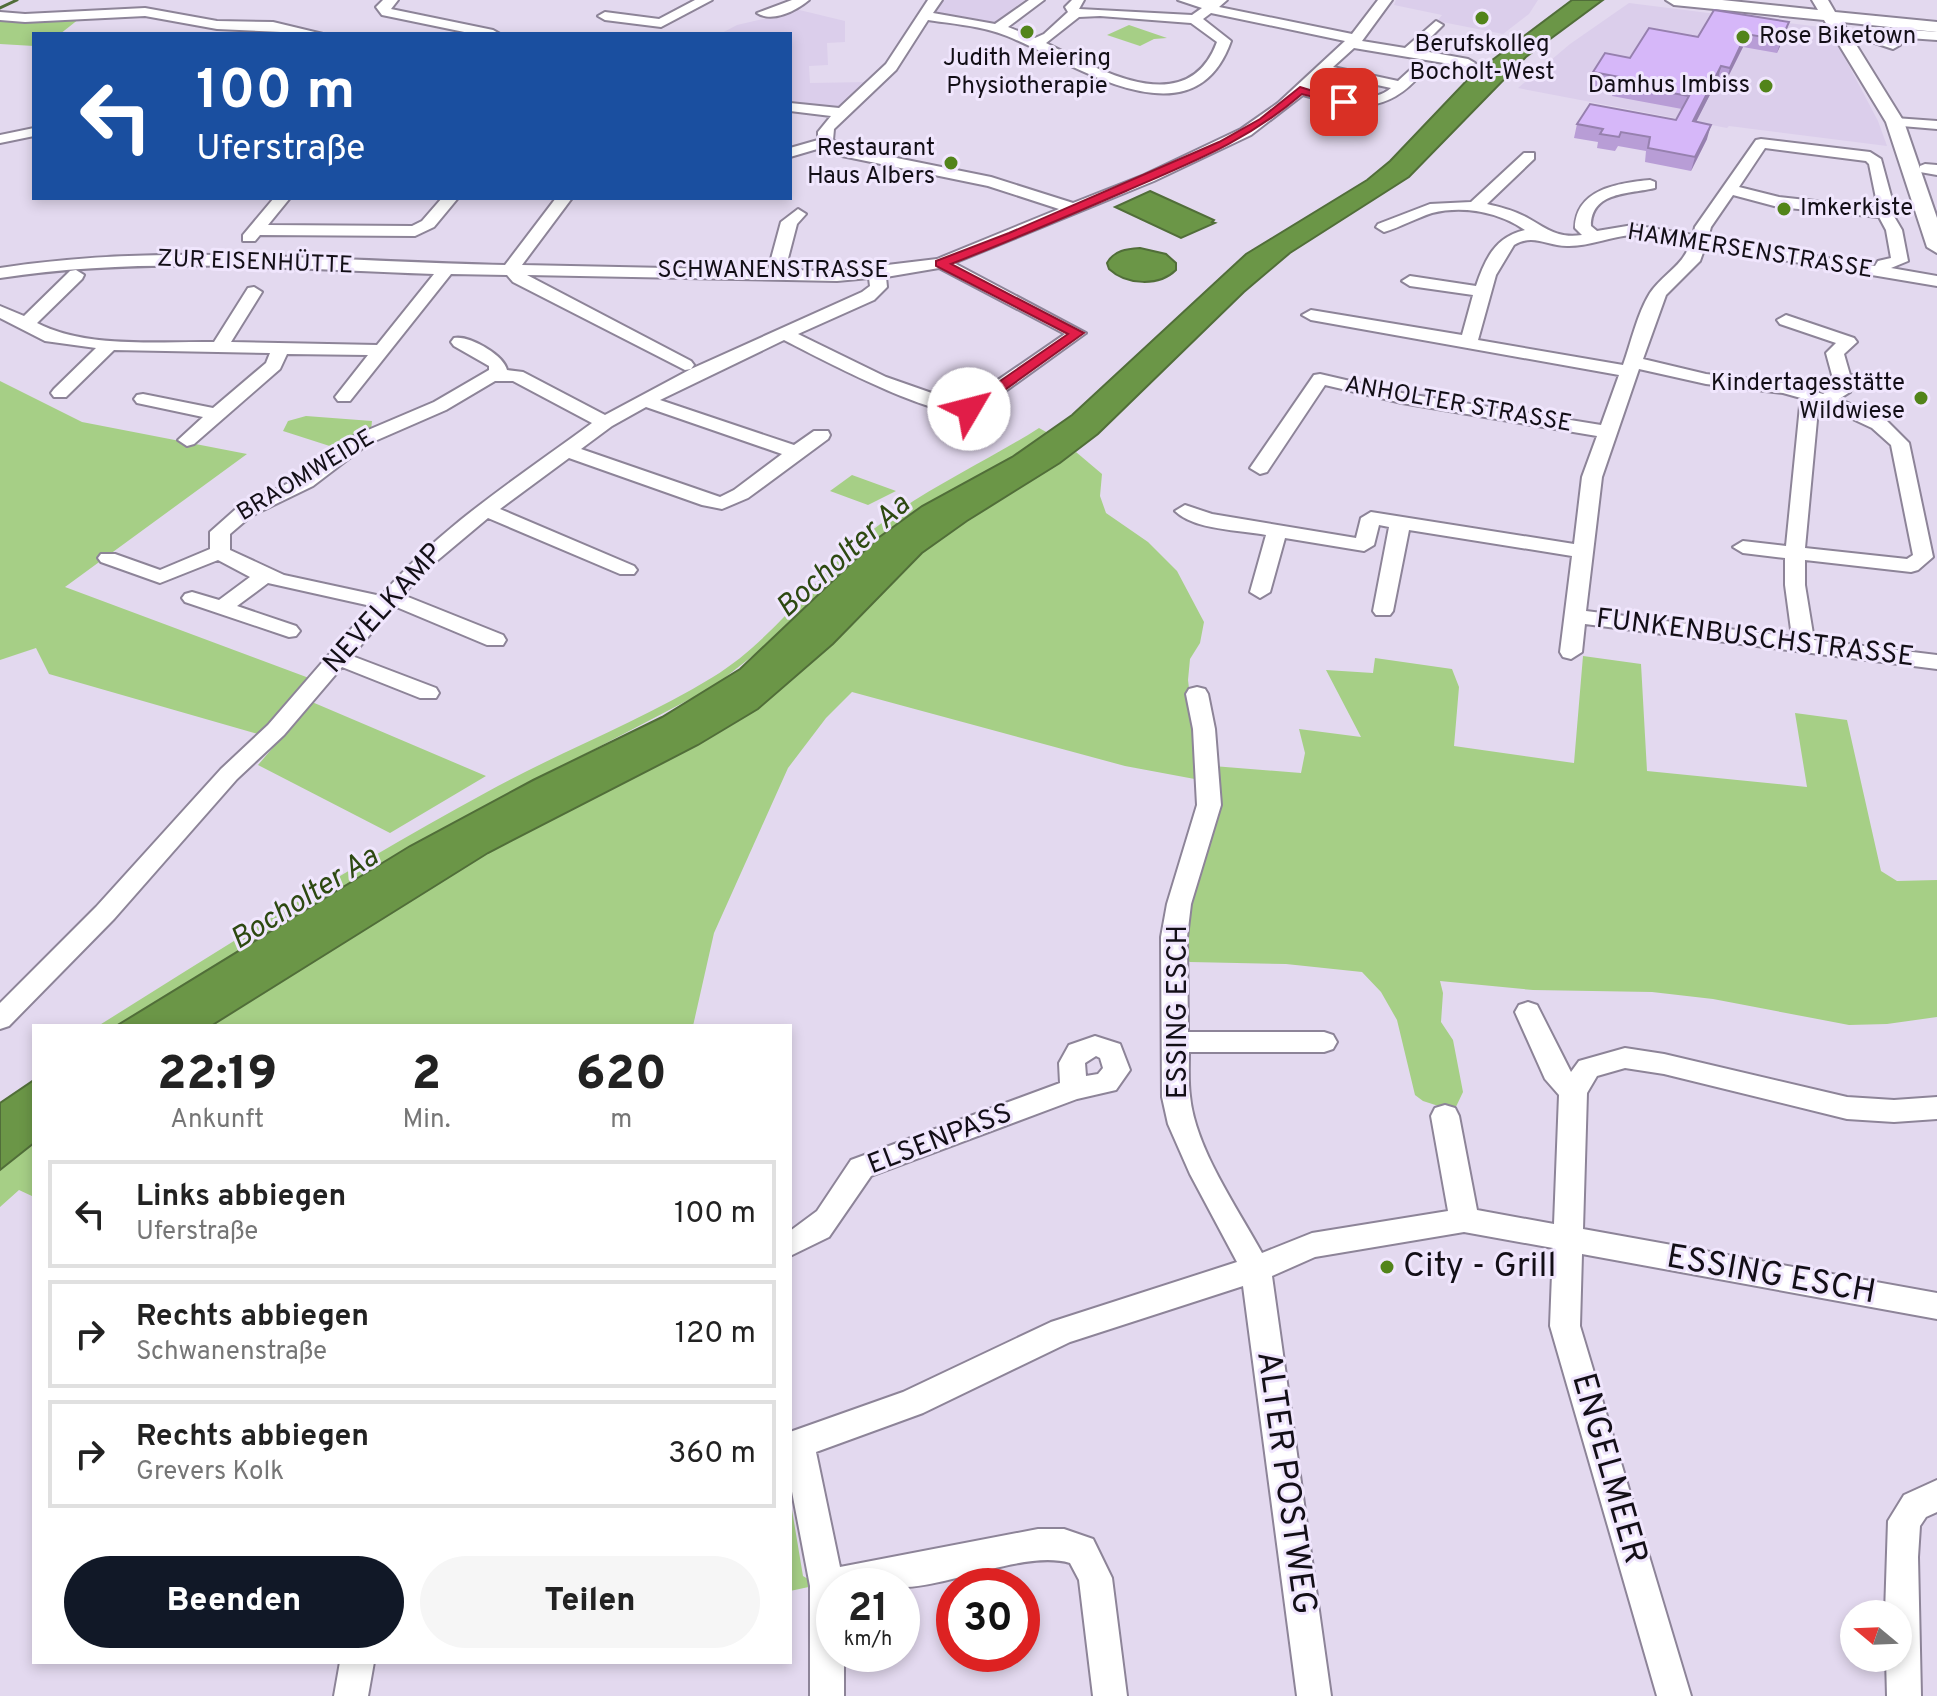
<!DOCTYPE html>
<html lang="de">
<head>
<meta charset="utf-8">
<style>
  body { margin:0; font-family:Overpass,sans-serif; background:#f6f6f6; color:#222; height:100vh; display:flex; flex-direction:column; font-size:30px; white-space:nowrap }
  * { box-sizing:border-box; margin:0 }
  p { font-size:26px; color:#767676 }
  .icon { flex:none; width:44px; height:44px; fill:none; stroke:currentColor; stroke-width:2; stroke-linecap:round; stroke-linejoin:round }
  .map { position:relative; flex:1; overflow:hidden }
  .side { position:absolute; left:32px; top:1024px; width:760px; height:640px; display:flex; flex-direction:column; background:#fff; border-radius:0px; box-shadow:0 4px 12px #0003 }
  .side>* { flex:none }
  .banner { position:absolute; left:32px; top:32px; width:760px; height:168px; border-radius:0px; box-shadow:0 4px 12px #0003; background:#1a4fa0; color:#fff; overflow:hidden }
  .needle { width:52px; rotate:289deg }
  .buttons { position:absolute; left:1840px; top:1600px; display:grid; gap:16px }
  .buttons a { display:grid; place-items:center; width:72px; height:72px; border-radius:50%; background:#fff; box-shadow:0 4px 12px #0003; font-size:40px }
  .speed { position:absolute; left:816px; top:1568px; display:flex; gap:16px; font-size:40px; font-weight:700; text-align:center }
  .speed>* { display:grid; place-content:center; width:104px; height:104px; border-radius:50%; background:#fff; box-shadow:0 4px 12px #0003; line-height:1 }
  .speed small { font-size:20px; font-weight:400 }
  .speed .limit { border:12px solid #d22; background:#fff; color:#111 }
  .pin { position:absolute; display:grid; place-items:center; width:68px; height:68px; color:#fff; margin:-34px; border-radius:16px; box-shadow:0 4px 12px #0006 }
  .me { position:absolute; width:88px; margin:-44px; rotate:53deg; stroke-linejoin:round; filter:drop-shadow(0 0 6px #0008) }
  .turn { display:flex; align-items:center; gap:28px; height:168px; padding:0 32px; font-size:36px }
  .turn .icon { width:104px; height:104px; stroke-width:2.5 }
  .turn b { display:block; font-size:56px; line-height:68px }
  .eta { display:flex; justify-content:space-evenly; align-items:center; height:136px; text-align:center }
  .eta b { font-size:48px; font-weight:800; line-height:56px }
  .primary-button { display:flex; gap:16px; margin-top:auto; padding:16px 32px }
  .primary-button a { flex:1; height:92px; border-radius:48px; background:#111827; color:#fff; font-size:32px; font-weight:800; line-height:92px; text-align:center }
  .primary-button a+a { background:#f6f6f6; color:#222 }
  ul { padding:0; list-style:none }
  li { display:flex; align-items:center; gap:24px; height:108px; margin:0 16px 12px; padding:0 16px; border:4px solid #e0e0e0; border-radius:0px }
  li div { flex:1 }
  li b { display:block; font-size:30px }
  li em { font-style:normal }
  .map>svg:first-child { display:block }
</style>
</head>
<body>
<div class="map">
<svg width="1937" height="1696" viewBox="0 0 1937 1696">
  <rect width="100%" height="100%" fill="#e3d9ef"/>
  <path fill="#dbceeb" d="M940,0h85l-36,26 -59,-11z
    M1396,0h142l-9,14 -26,20 -66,-13 5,-6 -48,-10z
    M1629,3l200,25 49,93 9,25 -158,-20 -2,2 -209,-40 52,-44z
    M791,8l54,13v21l-18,1 1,22 -19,1 1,17 59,-1 -30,28 -49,-5v-71h-70l17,-9 35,-8z"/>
  <path fill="#a6cf86" d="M84,15l-24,19h-26v12l-34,-2v-26z
    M1129,25l38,13 -13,1 -14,7 -33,-11z
    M0,381l82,41 165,32 -182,133 244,91 -51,56 -209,-60 -13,-26 -36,12z
    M306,416l66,5 -1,9 -32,19 -56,-18 5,-10z
    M1039,428l9,5 -199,131 -76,76 -60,47 -303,159 -294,180h-18c128,-80 256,-162 389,-234 74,-41 154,-71 226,-115 59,-36 99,-97 151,-140 53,-45 117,-72 175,-109z
    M1076,452l26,22 -2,22 6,17 42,29 29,29 27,51 -4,21 -10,16 -2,21 12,100 -75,-14 -273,-74 -26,26 -38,50 -74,165 -21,93h-482l277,-173 210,-108 60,-36 75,-65 89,-91 45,-32z
    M852,475l44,16 -28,14 -38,-14z
    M1583,656l58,8 6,107 160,16 -12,-74 52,7 34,151 16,10 40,-1v137l-50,7 -38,1 -136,-26 -61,-7 -119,-2 -93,-9 3,12 -2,29 12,18 10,52 -9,19 -31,-10 -8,-6 -18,-75 -16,-28 -19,-20 -76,-8 -96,-2 -10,-5 33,-191 88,7 4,-20 -6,-24 62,8 -35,-67 47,3 2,-15 77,11 7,18 -5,59 120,17z
    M312,702l174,74 -96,57 -132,-68z
    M34,1143v54l-15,-7 -19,17v-37z
    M790,1498l13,78 15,9 -28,6z"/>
  <path fill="#6b9647" stroke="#516e39" stroke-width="2" d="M1572,0h31l-77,57 -117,120 -119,76 -46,39 -146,142 -38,29 -93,58 -45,32 -89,91 -75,65 -60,36 -210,108 -277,173h-95l294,-180 123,-66 129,-63 78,-48 138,-131 44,-32 90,-49 60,-42 174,-161 121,-74 23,-19 81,-85z
    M1150,191l64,29 -2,2 3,1 -34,15 -66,-31z
    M1140,248l26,6 10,9v7c-17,17 -50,15 -67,-1l-2,-6c7,-13 20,-14 33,-15z
    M34,1080v63l-34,27v-67z"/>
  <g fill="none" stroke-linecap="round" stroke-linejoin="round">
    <path stroke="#516e39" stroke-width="3" d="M0,8l17,-8"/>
    <g stroke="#8d8498" stroke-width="4">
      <path id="minor" d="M383,0h15l-7,9 102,21 7,4h-26l-92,-19 -6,-8z
        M695,0h17l-51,27 -56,-7 -7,-4 7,-4 54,7z
        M792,0h17c-13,11 -37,23 -52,13z
        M928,0h14l-9,13 62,11 34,-24h15l-36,27 27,11 9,-4 24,-22 -3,-5 7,-7h12l-5,9 113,6 10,-7 -24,-8h49l-8,7 133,27 26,-34h14l-30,41 43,7 31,-27 7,4 -25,25 50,9 7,4 -7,4 -114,-19 -21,19 65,14 12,-11 12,3c-36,43 -70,36 -119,22l-52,40 -97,46 -200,82 132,70 -111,80c-36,9 -154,-54 -191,-73l-124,60 134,45 20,-14h14l2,4 -2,4 -80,59 -26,11 -20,-4 -133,-47 -69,51 134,57 3,4 -3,4h-14l-132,-56 -68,57 -17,20 100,40 3,5 -3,5h-16l-93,-39 -42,50 84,32 3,5 -3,5h-16l-78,-31 -58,68 -47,44 -123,140 -105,107 -9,3v-26l96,-96 125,-138 47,-44 103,-119 -103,-23 -31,23 59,20 4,5 -4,5 -7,1 -104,-35 -3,-4 3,-4 7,-2 27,8 31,-23 -32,-17 -58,23 -59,-21 -3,-4 3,-4h14l45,16 50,-21v-17l27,-24 62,-30 55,-42 80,-34 55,-32v-4l-35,-20 -3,-4 3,-4c15,-3 50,17 53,32l16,2 82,43 86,-46 171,-77 8,-6 -1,-8 -32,3 -310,-6 164,86 3,4 -3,4 -6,1 -172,-88 -6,-7 -56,-1 -101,127h-12l-3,-4 33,-42 -81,-1 -7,15 -86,75 -7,2 -9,-6 25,-23 -66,-14 -3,-4 3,-4 6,-1 70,14 53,-45 4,-10 -156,-3 -48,47h-12l-3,-4 3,-4 42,-41 -51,-7 -45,-23v-12l24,10 46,-45 6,-1 8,5 -2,4 -45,44c51,26 121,18 177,19l34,-54 6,-1 8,5 -31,50 146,3 57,-71c-145,-5 -290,-18 -434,4v-10c167,-26 337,-6 505,-3l51,-67h16l-50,67 246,5 13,-48 17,-13 8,5 -9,10 -12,46 52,1 100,-12 122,-50 -71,-23 -151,-31 -13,-8 -34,10v-9l28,-8v-8l13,-16 -41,-5v-8l49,5 47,-44zM1211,13l134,28 -67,62 -37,26 -97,46 -71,28 -82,-26 -144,-29 -14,-8 1,-11 62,-59 32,-50c26,4 54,6 79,16 64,25 186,113 224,5l-28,-22zM1100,16l91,7 26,19c-30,81 -121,26 -171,1l33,-26zM1326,74l65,14c-20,18 -58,7 -81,0zM939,268l126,66 -102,70 -77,-27 -88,-43 76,-34 13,-13 -1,-10zM495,381h18l79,42c-73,54 -151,103 -211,173l-97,-21 -54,-25v-16l21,-18 62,-30 55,-42 78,-34zM646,407l136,47 -48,36 -14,7 -139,-48 31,-23z
        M145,8l72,13 56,1 50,12 -106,-5 -72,-13 -120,6 -25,-2v-8l25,2z
        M1872,27l65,5v8l-57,-4 20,9 -7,4 -30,-10v-6z
        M1895,118l42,3v8l-47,-4 -2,-3z
        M34,128v8l-34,7v-8z
        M1761,139l109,13 11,7 13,48 -2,6 10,17 6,31 -17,7 46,8v10l-232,-39 -5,14 -34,34 -23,64 63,15 79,9 38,11 12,-8 -9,-33 10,-10 -56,-19 -3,-4 9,-5 68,23 3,4 -13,12 6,21 37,4 9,5 -9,5 -34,-3 -3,6 -11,7 47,21 23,23 24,114 -15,13 -7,2 -106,-12v25l9,55 123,15v14l-352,-45 -3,28 -11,7 -8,-2 -3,-5 12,-96 -163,-26 -16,81 -3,4h-14l-3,-4 16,-84 -10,-2 -5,20 -10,6 -79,-13 -15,54 -10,6 -10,-6 16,-57c-26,-5 -72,-5 -91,-24l10,-6 27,9 144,24 5,-20 10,-6 203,32 8,-67 15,-41 -195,-33 -77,-18 -58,87 -7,2 -10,-6 64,-93 6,-1 82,19 199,32 18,-50 -308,-55 -9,-5 9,-5 151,25 11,-40 -63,-9 -8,-5 8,-5 66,10c9,-27 19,-49 49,-56 -26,-18 -62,-25 -93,-17 -16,5 -31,14 -48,19l-8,-5 2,-3 52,-20 41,-2 53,-49h10v6l-47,45c13,3 25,6 37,12 21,11 32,23 58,19l-7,-7c1,-39 43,-45 75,-48l5,2v6c-25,6 -64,3 -64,38l6,5 36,-6 60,10 2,-8 61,-87zM1765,148l101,13 3,3 9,44 -99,-11 -40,-10zM1733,195l45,12 101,10 7,13 5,28 -13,3 -3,5 -167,-28 3,-11zM1633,235l57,9c-7,22 -28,31 -40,49 -13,21 -19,50 -27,72l-145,-25 18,-65 18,-30c20,-12 34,2 55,1 22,0 42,-10 64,-11zM1639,369l67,15 77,9 25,7 -8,6 -14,140 -43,-5 -10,6 10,6 42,5v27l7,52 -206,-26 16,-134zM1825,406l47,22 19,17 22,110 -6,4 -102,-11 13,-139z
        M1925,164l12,1v10l-17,-3v-6z
        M274,198h16l-22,27 144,1 10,-5 20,-23h16l-24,29 -19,9 -155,-1 -5,6h-12v-6z
        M1197,687l8,2 3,5 7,35 6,76 -30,99 -4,33 1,95h136l9,3 4,7 -4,7 -9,3h-135c0,15 -1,29 1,44 5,52 47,111 72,157l50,-20 136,-22 -17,-95 4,-8 10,-3 10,3 4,8 18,94 77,14 5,-129 -14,-16 -30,-67 4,-7 9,-3 9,3 34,67 8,-11 46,-13 39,6 183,43 47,3 43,-3v22l-43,3 -47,-3 -183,-45 -39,-6 -28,8 -10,17 -4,136 354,64v26l-355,-65 -2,72 111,370h-34l-107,-370 3,-78 -89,-16 -149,25 -43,19 59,420h-34l-54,-410 -173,56 -147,71 -107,39 24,115 198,-38h26l29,10 19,39 15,118h-34l-14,-116 -9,-17c-43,-13 -117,22 -164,24 -20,1 -49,-1 -72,-1v68h10v42h-34v-110l-20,-105v-49l113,-40 148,-70 186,-60 -47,-88 -22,-50 -6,-27 -1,-160 6,-33 30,-99 -4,-76 -7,-35 3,-5z
        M1095,1036l25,8 10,26 -14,20 -39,9 -206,77 -42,61 -39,19v-25l27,-20 34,-51 209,-77 -1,-20 10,-18zM1096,1056l4,2 3,10 -5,6 -12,2 -1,-13z
        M1937,1480v32l-11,5 -6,9 -2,31 3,139h-34l-1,-38h12v-44h-13l3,-93 16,-26z
        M340,1662h34l-6,34h-34z"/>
    </g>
    <g stroke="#8d8498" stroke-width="4">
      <path id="major" d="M1666,0h56l96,10 -6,-10h16l7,12 102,10v10l-95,-10 62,100 33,96v35l-10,-6 -41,-125 -62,-102 -150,-15z"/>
    </g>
    <use href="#minor" fill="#fff" fill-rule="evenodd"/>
    <use href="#major" fill="#fff" fill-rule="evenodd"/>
  </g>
  <path fill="#b89dd6" d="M1714,10l71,25 -8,18 -34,-6 -17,34 -8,-2 -22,42 11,18 -16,32 -46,-9 1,-11 -28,-5 -3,5 -18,-3 1,-6 -24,-4 3,-14 99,-4 6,-11 -70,-13 2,-6 -24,-5 3,-13 37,-14 68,-21z"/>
  <path fill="#9680ae" d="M1789,22l-4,13 -8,18 4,-13z
    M1746,34l-3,13 -17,34 4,-13z
    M1721,66l-3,13 -28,55 3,-13z
    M1711,125l-4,14 -16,32 4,-14z"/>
  <path fill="#d6b7f9" stroke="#9680ae" stroke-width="2" d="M1714,10l75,12 -8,18 -35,-6 -16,34 -9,-2 -28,55 18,4 -16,32 -47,-9 2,-11 -29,-5 -2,5 -19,-3 3,-5 -26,-5 13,-20 86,16 13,-24 -74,-13 4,-6 -26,-5 12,-19 25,5 19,-30 49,9z"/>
  <path fill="#e11d48" stroke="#92132f" stroke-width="2" d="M1300,87l49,15 -5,3 -42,-11c-56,48 -110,68 -176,97 -58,25 -116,50 -175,73l133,69 -110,79h-10v-6l104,-72 -132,-68v-5l73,-28 210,-91 41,-23z"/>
  <g fill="#52841a" stroke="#f0e6fd" stroke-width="3">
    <circle cx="1482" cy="18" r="8"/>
    <circle cx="1027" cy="32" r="8"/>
    <circle cx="1743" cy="37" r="8"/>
    <circle cx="1766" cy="86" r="8"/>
    <circle cx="951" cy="163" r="8"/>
    <circle cx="1784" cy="209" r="8"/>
    <circle cx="1921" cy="398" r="8"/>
    <circle cx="1387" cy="1267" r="8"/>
  </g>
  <g text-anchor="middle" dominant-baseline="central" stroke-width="6" stroke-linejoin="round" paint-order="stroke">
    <g font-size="24" fill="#130f17" stroke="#f0e6fd" text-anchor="end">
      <text x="1759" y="37" text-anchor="start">Rose Biketown</text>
      <text x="1482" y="45" text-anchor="middle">Berufskolleg<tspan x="1482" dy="28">Bocholt-West</tspan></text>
      <text x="1027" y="59" text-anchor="middle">Judith Meiering<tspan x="1027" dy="28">Physiotherapie</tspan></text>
      <text x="1750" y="86">Damhus Imbiss</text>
      <text x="935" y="149">Restaurant<tspan x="935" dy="28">Haus Albers</tspan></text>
      <text x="1800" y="209" text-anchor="start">Imkerkiste</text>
      <text x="1905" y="384">Kindertagesstätte<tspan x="1905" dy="28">Wildwiese</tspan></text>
    </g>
    <g font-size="24" fill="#130f17" stroke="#f0e6fd">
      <text transform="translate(1750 252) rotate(9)">HAMMERSENSTRASSE</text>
      <text transform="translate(255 263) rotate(2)">ZUR EISENHÜTTE</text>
      <text x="773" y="271">SCHWANENSTRASSE</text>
      <text transform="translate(1458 405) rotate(10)">ANHOLTER STRASSE</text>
      <text transform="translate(306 476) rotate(-31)">BRAOMWEIDE</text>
    </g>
    <g font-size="28" fill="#130f17" stroke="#f0e6fd">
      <text transform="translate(384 609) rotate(-48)">NEVELKAMP</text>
      <text transform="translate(1755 639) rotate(7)">FUNKENBUSCHSTRASSE</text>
      <text transform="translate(1179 1012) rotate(-90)">ESSING ESCH</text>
      <text transform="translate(940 1140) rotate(-21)">ELSENPASS</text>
    </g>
    <g font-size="30" font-style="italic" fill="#2d4911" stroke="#f0e6fd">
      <text transform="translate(844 557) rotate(-42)">Bocholter Aa</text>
      <text transform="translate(305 899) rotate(-32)">Bocholter Aa</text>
    </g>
    <g font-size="34" fill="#130f17" stroke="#f0e6fd" text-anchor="start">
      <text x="1403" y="1267">City - Grill</text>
    </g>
    <g font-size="34" fill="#130f17" stroke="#f0e6fd">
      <text transform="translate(1771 1276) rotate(10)">ESSING ESCH</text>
      <text transform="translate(1608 1469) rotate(74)">ENGELMEER</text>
      <text transform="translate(1285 1483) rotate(82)">ALTER POSTWEG</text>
    </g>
  </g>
</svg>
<div class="buttons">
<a><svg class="needle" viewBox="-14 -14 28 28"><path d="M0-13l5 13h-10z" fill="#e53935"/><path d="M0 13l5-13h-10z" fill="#767676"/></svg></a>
</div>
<div class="speed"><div>21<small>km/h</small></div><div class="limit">30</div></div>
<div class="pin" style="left:1344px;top:102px;background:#d93025"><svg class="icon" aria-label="arrive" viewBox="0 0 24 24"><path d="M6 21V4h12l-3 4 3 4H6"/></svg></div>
<svg class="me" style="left:969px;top:409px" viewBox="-20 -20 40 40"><circle r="19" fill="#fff"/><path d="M0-13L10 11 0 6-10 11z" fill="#e11d48"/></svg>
<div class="banner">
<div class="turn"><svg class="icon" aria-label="left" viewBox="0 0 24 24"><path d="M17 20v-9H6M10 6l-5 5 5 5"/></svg><div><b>100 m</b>Uferstraße</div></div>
</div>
<section class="side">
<div class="eta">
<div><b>22:19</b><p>Ankunft</p></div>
<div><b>2</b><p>Min.</p></div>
<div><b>620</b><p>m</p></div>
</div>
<ul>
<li><svg class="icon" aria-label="left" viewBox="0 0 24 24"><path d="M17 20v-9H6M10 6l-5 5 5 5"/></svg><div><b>Links abbiegen</b><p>Uferstraße</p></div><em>100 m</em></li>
<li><svg class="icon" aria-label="right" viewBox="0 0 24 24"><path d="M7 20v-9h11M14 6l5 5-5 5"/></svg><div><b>Rechts abbiegen</b><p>Schwanenstraße</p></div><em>120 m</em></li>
<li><svg class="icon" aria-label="right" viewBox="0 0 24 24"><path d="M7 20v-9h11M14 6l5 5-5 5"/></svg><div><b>Rechts abbiegen</b><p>Grevers Kolk</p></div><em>360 m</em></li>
</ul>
<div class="primary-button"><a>Beenden</a><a>Teilen</a></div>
</section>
</div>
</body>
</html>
